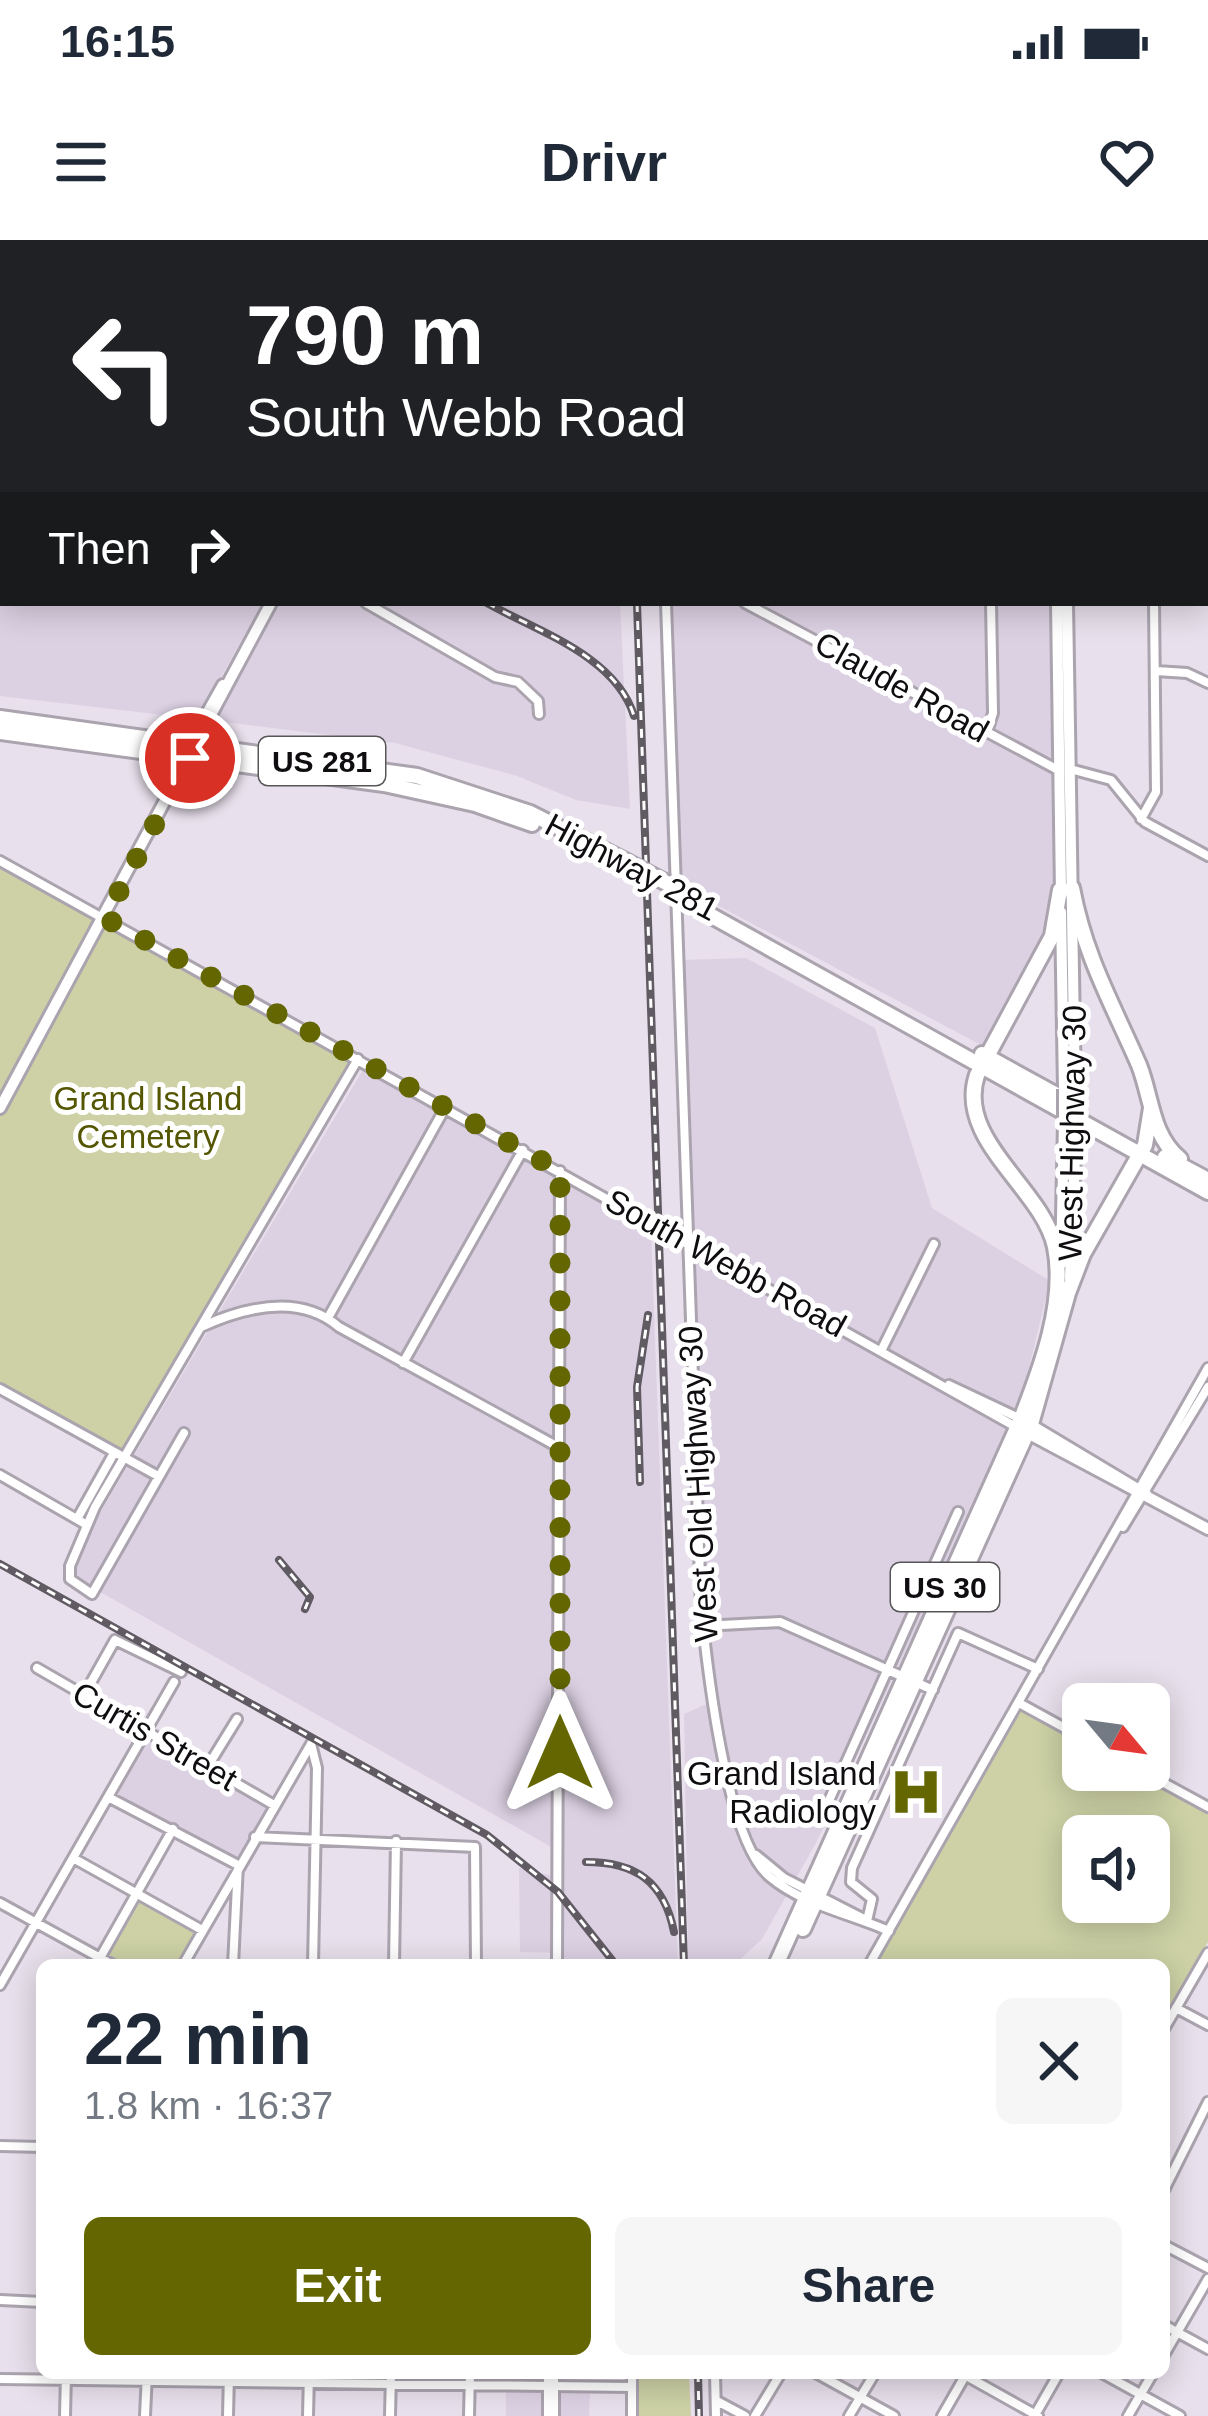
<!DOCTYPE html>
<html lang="en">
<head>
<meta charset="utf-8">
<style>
  body { margin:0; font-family:Helvetica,sans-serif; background:#f6f6f7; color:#1f2937; height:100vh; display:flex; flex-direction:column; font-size:45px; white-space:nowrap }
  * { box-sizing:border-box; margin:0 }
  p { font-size:39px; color:#747a83 }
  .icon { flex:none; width:66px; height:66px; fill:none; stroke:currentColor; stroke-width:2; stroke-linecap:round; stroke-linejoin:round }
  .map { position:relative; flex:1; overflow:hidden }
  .panel { position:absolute; left:36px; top:1719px; width:1134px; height:420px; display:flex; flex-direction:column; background:#fff; border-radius:18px; box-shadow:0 6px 30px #0003 }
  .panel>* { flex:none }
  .hud { position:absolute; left:0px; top:0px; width:1209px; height:366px; box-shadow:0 6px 30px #0003; background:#202124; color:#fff; overflow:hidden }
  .needle { width:78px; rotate:119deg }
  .tools { position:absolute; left:1062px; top:1443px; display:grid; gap:24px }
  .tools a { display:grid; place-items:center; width:108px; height:108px; border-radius:18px; background:#fff; box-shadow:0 6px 30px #0003; font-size:60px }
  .pin { position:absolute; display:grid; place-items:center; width:102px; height:102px; color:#fff; margin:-51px; border:6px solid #fff; border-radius:50%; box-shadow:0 3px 12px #0007 }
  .me { position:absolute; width:132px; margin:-66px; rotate:0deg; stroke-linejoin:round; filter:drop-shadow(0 0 9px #0008) }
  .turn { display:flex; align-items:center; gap:42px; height:252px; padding:0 48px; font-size:54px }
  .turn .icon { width:156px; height:156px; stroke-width:2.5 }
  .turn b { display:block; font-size:84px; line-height:102px }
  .then { display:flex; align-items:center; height:114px; padding:0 48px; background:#0003; gap:24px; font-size:45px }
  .round { display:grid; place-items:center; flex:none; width:126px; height:126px; border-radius:18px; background:#f6f6f7 }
  .overview { display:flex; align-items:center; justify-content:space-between; height:204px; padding:0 48px }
  h1 { font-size:72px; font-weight:700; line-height:90px }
  .primary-button { display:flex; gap:24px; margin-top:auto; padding:24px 48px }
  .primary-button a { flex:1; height:138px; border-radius:18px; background:#636601; color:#fff; font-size:48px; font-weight:700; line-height:138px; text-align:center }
  .primary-button a+a { background:#f6f6f7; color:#1f2937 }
  .status { display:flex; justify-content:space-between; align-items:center; height:84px; padding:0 60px; background:#fff; direction:ltr }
  .status svg { height:33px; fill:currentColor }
  header { display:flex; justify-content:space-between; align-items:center; height:156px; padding:0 48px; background:#fff; font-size:54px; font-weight:700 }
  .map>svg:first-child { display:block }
</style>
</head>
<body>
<div class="status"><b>16:15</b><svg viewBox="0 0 49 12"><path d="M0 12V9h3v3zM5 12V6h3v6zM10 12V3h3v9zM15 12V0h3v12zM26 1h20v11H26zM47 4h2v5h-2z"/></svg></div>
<header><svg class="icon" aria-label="menu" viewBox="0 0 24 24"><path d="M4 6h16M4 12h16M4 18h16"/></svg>Drivr<svg class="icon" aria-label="heart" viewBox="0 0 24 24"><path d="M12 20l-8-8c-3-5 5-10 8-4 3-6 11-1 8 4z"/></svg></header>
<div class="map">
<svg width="1208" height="2176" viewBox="0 0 1208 2176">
  <rect width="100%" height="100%" fill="#e8e0ec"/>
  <path fill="#dcd1e3" d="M0,0l114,3h-111v360h259l-64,116 -198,-23z
    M141,0h322l-324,3z
    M646,0h385v3h-385z
    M280,363h340l10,206 -54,-9 -59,-24 -122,-33 -179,-22z
    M659,363h392l5,277 -6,41 -67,125 -315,-167z
    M746,718l129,70 57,180 118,73 -30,124 -203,436 -55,98 -28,26h-46l-4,-251 34,-15 -15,-73 -20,-666z
    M364,828l287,162 27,735h-116v-12l-42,-1 -1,-84 34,8v-28l-488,-276z
    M147,1496l122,70 -32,55 -124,-67z
    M506,2133h130v19l-46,1 -1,23h-83z"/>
  <path fill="#cdd1a5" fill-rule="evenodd" d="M0,626l353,195 -233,392 -120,-68z
    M1020,1468l63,35v27h50l75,41v131l-44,77v-54h-289zM1083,1596h66v66h-66z
    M142,1658l57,33 -20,34h-53l-17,-10z
    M636,2133h53l2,43h-55z"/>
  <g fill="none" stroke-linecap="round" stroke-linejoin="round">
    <g stroke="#aba4af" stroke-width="14">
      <path id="minor" d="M652,0v3
        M711,0l6,3
        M0,1l4,2
        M826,3l2,-3
        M1200,3l1,-3
        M1206,31l2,1
        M366,363l129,74 23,5 20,19 1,13
        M666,363l35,1004c6,59 25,234 69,270 33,28 81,37 119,54
        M745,363l315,168
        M1156,431l31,2 21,10
        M987,492l6,-19 -2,-110
        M1070,529l41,11 34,42 63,34
        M1141,579l15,-27 -2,-189
        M0,621l1016,566
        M329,1076l116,-208
        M201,1087c44,-20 98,-34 138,0l221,121
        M882,1109l52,-105
        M403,1123l120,-213
        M949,1145l72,34
        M0,1149l158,87
        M184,1193l-92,161 -22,-15v-13l25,-59 263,-448
        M0,1235l87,50
        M77,1279l37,-66
        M1123,1287l85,-140
        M703,1386l77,-4 153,68
        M37,1428l237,137
        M84,1455l31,-55 66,32
        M1019,1463l64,35
        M311,1504l6,24 -4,197
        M208,1526l29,-47
        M1140,1530l68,37
        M108,1557l130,68 -5,100
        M827,1565l131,-293
        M255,1597l220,10 1,118
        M756,1615l28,23 82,42
        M73,1618l129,72
        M0,1663l113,62
        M867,1681l5,-22 -21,-17 1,-14 106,-235 80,36
        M96,1725l77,-136
        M183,1725l128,-221
        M394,1725l2,-124
        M557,1725l3,-794
        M869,1725l339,-597
        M0,1745l174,-303
        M1176,1768l32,17
        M1164,1789l44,-76
        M0,1906l42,1
        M1164,1950l44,-88
        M1164,2005l44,23
        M0,2060l42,2
        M1164,2085l44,24
        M1164,2115l44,-76
        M715,2133l1,43
        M816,2133l78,43
        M961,2133l77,43
        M1102,2133l78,43
        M0,2139l632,8
        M717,2161l28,15
        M1035,2175l24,-42
        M65,2176l1,-43
        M145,2176l2,-43
        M228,2176l1,-43
        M308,2176l1,-43
        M390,2176l1,-43
        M469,2176l1,-43
        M632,2176v-43
        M755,2176l26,-43
        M849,2176l26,-43
        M942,2176l23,-40
        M1128,2176l25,-43"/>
    </g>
    <g stroke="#aba4af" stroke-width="16">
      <path id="major" d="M1038,0v3
        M1052,0l1,3
        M469,3l1,-3
        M1057,363l4,291
        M1067,363l8,493
        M188,507l35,-62
        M1061,672l3,177
        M0,868l271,-505
        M1061,1024l3,-141
        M1070,1038l6,-147
        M1026,1182l120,72
        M1020,1189l188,100"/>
    </g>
    <g stroke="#aba4af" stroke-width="20">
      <path id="highway" d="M0,478l417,58 113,37 97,49
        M0,492l384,52 91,20 57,20
        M1072,648c13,69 40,115 67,177 13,33 12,70 41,94
        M692,665l516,287
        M982,814l91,50
        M1165,917l43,23
        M803,1689l228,-505 37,-131 15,-39 62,-109 6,-37
        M776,1725l245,-546c20,-51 45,-117 34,-172 -12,-58 -100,-107 -78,-172l75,-139 8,-46
        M551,2176v-43"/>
    </g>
    <use href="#minor" stroke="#fff" stroke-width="8"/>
    <use href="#major" stroke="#fff" stroke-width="10"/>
    <use href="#highway" stroke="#fff" stroke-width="14"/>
    <g stroke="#605b62" stroke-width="8">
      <path id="rail" d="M625,0l1,3
        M487,363c50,28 129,53 147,113
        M637,363l47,1362
        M640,1242l-3,-95 11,-72
        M279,1320l31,37 -5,12
        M0,1324l487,271 71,57 58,73
        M586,1622c49,0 78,19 88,70
        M698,2133l1,43"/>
    </g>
    <use href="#rail" stroke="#fff" stroke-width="3" stroke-dasharray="9" stroke-linecap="butt"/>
    <g stroke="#aba4af" stroke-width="16" stroke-linecap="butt">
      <path id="major-bridge" d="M1064,849v34
        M1075,856l1,35"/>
    </g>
    <g stroke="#aba4af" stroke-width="20" stroke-linecap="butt">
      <path id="highway-bridge" d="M627,622l66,35"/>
    </g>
    <use href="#major-bridge" stroke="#fff" stroke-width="10"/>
    <use href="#highway-bridge" stroke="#fff" stroke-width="14"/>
  </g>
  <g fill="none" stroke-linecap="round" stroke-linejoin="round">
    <path stroke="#636601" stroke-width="21" stroke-dasharray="0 37.8" d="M190,518l-85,160 455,253v582"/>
  </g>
  <defs>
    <g id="hospital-bare" transform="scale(4.14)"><path d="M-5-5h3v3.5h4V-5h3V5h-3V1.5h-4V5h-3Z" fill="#636601" stroke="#fff" stroke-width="2.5" paint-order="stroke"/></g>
  </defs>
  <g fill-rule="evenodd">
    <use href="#hospital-bare" x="916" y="1552"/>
  </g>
  <g text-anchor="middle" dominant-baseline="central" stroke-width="10" stroke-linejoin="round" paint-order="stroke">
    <g fill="#fff" stroke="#585658" stroke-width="3">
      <rect x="259" y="497" width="126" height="48" rx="9"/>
      <rect x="891" y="1323" width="108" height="48" rx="9"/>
    </g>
    <g font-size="30" font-weight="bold" fill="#100d11">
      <text x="322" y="521">US 281</text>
      <text x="945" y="1347">US 30</text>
    </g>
    <g font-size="33" fill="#100d11" stroke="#fff">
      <text transform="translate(902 447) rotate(29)">Claude Road</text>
      <text transform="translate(632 627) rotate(28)">Highway 281</text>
      <text transform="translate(1072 893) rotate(-89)">West Highway 30</text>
      <text transform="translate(726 1023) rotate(29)">South Webb Road</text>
      <text transform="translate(698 1244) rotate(-93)">West Old Highway 30</text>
      <text transform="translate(155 1496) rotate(30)">Curtis Street</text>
    </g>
    <g font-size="33" fill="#545602" stroke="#fff">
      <text x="148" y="858">Grand Island<tspan x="148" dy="38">Cemetery</tspan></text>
    </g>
    <g font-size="33" fill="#100d11" stroke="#fff" text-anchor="end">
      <text x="876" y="1533">Grand Island<tspan x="876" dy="38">Radiology</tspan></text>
    </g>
  </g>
</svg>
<div class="tools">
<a><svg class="needle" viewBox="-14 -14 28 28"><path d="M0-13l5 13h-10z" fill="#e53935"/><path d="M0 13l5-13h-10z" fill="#747a83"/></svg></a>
<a><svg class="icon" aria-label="sound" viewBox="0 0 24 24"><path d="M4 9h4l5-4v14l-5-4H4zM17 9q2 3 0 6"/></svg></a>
</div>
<div class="pin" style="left:190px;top:518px;background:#d93025"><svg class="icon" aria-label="arrive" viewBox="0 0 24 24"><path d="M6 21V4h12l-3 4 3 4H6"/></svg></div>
<svg class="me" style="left:560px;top:1513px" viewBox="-20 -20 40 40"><path d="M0-17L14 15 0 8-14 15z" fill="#636601" stroke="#fff" stroke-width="4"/></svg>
<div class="hud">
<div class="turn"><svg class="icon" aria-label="left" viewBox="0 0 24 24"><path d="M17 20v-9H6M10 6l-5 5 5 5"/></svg><div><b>790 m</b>South Webb Road</div></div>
<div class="then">Then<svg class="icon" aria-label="right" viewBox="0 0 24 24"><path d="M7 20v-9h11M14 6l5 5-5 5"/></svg></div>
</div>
<section class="panel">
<div class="overview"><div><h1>22 min</h1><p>1.8 km · 16:37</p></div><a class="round"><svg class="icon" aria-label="close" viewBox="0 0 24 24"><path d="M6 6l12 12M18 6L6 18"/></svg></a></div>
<div class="primary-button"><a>Exit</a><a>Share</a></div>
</section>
</div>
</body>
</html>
